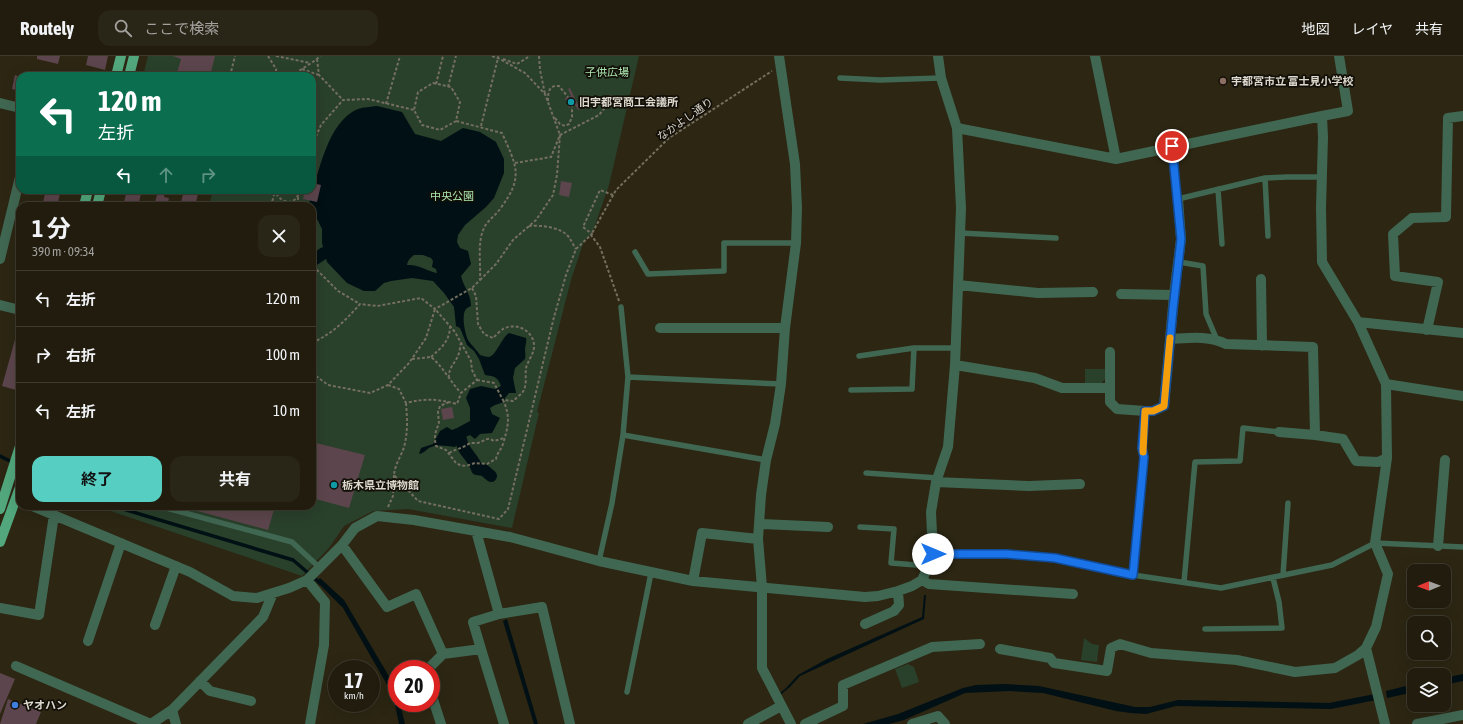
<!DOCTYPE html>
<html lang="ja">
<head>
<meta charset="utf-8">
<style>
  body { margin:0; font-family:"Asap Condensed","Noto Sans JP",sans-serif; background:#292517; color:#f1f3f6; height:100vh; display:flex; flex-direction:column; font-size:15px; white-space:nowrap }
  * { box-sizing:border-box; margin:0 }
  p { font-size:13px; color:#a2a19e }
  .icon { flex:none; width:22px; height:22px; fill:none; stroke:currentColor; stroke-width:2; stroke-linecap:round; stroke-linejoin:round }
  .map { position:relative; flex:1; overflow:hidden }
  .drawer { position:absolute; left:16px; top:146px; width:300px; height:308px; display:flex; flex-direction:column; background:#211c0e; border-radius:12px; box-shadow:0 4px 16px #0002,0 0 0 1px #3e3a2e }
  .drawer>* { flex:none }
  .hud { position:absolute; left:16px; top:16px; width:300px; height:122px; border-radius:12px; box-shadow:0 4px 16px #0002,0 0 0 1px #3e3a2e; background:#0b6e4f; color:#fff; overflow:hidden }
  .needle { width:26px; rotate:269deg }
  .tools { position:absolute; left:1407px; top:508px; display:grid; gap:8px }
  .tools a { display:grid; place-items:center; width:44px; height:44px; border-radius:8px; background:#211c0e; box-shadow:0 4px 16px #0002,0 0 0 1px #3e3a2e; font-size:20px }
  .speed { position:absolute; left:328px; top:604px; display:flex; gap:8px; font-size:20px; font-weight:700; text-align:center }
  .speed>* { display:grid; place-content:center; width:52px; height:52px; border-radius:50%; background:#211c0e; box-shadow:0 4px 16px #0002,0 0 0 1px #3e3a2e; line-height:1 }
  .speed small { font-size:10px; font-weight:400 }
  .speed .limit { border:6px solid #d22; background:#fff; color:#111 }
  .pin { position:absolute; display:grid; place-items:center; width:34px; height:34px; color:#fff; margin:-17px; border:2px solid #fff; border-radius:50%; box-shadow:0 1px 4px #0007 }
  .me { position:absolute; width:44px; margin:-22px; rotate:90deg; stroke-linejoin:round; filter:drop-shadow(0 0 3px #0008) }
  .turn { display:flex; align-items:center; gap:14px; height:84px; padding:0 16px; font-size:18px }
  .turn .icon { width:52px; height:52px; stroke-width:2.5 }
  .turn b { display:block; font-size:28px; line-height:34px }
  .lanes { display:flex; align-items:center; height:38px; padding:0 16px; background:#0003; justify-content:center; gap:20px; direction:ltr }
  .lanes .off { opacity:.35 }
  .round { display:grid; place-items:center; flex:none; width:42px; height:42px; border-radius:12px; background:#292517 }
  .overview { display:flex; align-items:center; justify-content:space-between; height:68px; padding:0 16px }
  h1 { font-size:24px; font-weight:700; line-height:30px }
  .primary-button { display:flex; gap:8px; margin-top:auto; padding:8px 16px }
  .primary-button a { flex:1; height:46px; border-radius:12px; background:#57cec2; color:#111; font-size:16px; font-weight:700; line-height:46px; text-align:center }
  .primary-button a+a { background:#292517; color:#f1f3f6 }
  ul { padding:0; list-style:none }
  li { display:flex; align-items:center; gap:12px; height:56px; padding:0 16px; border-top:1px solid #3e3a2e }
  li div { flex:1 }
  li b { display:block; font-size:15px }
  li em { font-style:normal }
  header { display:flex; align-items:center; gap:24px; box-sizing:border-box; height:56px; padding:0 20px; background:#211c0e; border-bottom:1px solid #3e3a2e }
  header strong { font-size:19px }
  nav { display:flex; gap:22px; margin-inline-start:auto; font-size:14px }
  .search { width:280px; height:36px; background:#292517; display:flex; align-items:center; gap:10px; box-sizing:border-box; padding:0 14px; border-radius:12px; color:#a2a19e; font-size:15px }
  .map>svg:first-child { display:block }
</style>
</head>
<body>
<header>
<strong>Routely</strong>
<div class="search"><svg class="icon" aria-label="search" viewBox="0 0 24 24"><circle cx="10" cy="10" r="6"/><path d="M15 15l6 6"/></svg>ここで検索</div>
<nav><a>地図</a><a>レイヤ</a><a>共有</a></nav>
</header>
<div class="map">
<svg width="1463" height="668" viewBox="0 0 1463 668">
  <rect width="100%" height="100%" fill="#2c2613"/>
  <path fill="#29402b" d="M148,0h491l-30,129 -17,49 -8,7 -13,39 -34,132 2,1 -27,115 -104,-19 -35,2 -29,15 -15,22 -27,28 -206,-70h216v-300h-103l4,-16h99v-114h-169z
    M1085,313h21l-1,10 -5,6 -15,-1z
    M1084,582l8,6 7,1 -2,17 -16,-2z
    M908,608l6,3 5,15 -17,6 -7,-19z"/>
  <path fill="#011014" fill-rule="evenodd" d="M377,50l25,6 13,22 26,7 22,-13 17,4 16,10 8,17v14l-10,25 -8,9 -21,18 -7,10 -1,7 3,6 8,3 3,13 -10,12c3,12 10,18 10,30 -2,1 -4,2 -5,3 -5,6 -1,25 2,31 3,5 9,10 12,15 3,1 7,2 9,2 7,-1 13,-20 20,-24l17,5c1,5 -1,7 -1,12 0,3 1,6 0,9l-10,9 -2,10 3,15h-7l-4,5 -1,4 -9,3 -5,3 2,6 8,4 -8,15 -12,1 -5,5 -5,-4 -9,4 -6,8c-8,-1 -16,-3 -24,0 -5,2 -6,6 -12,7l2,-6 12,-4 7,-13 7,-4 5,3 5,-2 13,-7v-13l-4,-10 4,-9 11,-3 14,3 6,-3c-3,-9 -7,-10 -16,-11l-6,-16 -5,-8 -7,-6 -7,-17 -4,-2 -2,-19 -10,-14 -11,-12 -21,-3 -21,3 -7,2 -9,8h-11l-17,-8 -20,-21 -5,-19v-14l-13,-26c10,-30 18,-81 49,-94 6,-2 13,-2 19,-3zM414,199h9l8,3 2,3 -1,6 4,2 1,4c-10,-2 -19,-9 -30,-8 1,-5 3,-7 7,-10z
    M320,522l24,22 53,90v13h3l5,21h-6l-6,-29 -50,-87 -26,-26z
    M924,539h2l-2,24 -124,57 -10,11 -11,9v-2l7,-6 12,-13 29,-16 95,-42z
    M507,563l31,105h-4l-31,-103z
    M1463,618v7l-19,4v-7z
    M1005,628l34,2 96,21h15l28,-7 151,3 46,-9 1,6 -45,9 -155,-3 -30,8 -15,-1 -15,-2 -73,-18 -34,-2 -44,2 -61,27 -15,4h-26l35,-10 65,-26 13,-3z
    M1414,628v8l-27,6 -1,-7z"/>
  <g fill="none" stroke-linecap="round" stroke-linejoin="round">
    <path stroke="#011014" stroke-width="3.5" d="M0,400l20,10
      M113,450l180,54 27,23"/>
    <path stroke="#011014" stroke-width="12" d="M312,205l12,-8
      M461,383c1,13 13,18 16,30l7,1 7,6"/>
  </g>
  <path fill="#5c454c" d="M37,0h23l-2,8 -21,-5z
    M88,0h20l-3,14 -19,-5z
    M173,0h42l-5,20h-34l5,-17z
    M57,16l11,4h-16z
    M15,19l5,2v14l-8,-2z
    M570,32l10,21 -2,1 -3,-5 -6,3 -4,-10 6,-2 -3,-7z
    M561,125l11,2 -3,14 -10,-2z
    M312,127l9,2 -4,17 -14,-3 2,-9h7z
    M46,134h15l-4,16h-15z
    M127,134h15l-4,16h-15z
    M184,134h15l-4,16h-15z
    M158,135l7,2 -1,4 5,1 -2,8h-13z
    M20,266v53l-4,15 -14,-4z
    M452,351l2,11 -11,2 -2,-11z
    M312,386l53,13 -16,53 -37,-10z
    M179,450h96l-7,24z
    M0,617l15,6 -15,35z
    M8,643l33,13 -5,12h-36z"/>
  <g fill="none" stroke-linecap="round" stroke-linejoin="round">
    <path stroke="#746f5f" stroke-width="2" stroke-dasharray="3 2" stroke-linecap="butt" d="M268,0l8,13v7
      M276,0l34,7
      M492,0l6,2v-2
      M539,0l1,14 5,24
      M317,3l2,16 24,25
      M503,3l14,5 13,-8
      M302,13l17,6
      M230,20l5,-20
      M291,20c7,-5 25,-15 29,-20
      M433,27l18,4 9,15 -4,19 -16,9 -18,-5 -8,-15 4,-18z
      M436,28l7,-28
      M448,31l8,-31
      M548,45c0,-9 1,-16 11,-15l9,11
      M386,48l14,-48
      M555,62l5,6 5,2 4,-2 3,-7v-11
      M481,70l17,-68
      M312,90l9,-21 22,-25 25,-1 46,11
      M515,107l36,-6 9,-22 39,-20 8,-10 4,-10
      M277,134l-2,2c8,13 21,14 25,-2
      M298,141v9
      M271,150l4,-15
      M529,170c11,-1 30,1 38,9 4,4 6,10 9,14
      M312,205l2,6 24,24 22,13
      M480,224l16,-16 17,-24 23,-20 17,-25 4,-20 3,-40 -15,-41 -20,-21 -27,-15
      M619,245l-19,-54 -9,-12 25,-45 53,-52 103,-67
      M312,287c21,-10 33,-22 48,-39l17,2 44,-8 14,11 37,-21 8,-8c1,-15 -3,-38 4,-52 3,-7 11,-12 16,-19 24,-32 17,-42 2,-76l-46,-12
      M431,301c10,-9 19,-16 19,-31
      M412,303l19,-2c12,10 19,24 30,36
      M312,317l16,12 42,8 18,-8 21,-22 17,-25 9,-29
      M449,322c-1,-11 7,-15 10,-25 1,-3 1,-7 2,-10
      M477,324l17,3 9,17
      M388,329l11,4 7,14c20,-5 31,-4 51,1l4,-11 16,-13 -5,-10 -1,-9 -16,-29 -20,-23
      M449,346l-9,4 -2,6 1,12c-4,7 -5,14 -3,22l10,4 10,13 4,2 6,1 9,-3 12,1 9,-5c1,-6 5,-9 7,-15 5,-17 8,-27 0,-44l10,1c3,-3 9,-7 11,-11 3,-7 1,-15 2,-22 2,-8 9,-15 8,-24 -2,-14 -18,-22 -31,-15 -3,2 -7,6 -10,9l-9,-4 -6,-10 -2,-28 -4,-8
      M406,347c1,13 2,26 -1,40 -2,11 -10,20 -11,32l24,26 81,18 9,-10 46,-192 12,-42 10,-26 16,-15 -9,-7 17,-37 13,5
      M449,397c7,-4 14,-5 21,-10 2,0 5,0 7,0 8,-1 8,-7 17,-2l10,-3
      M388,451l5,-11 1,-21"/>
    <path stroke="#406752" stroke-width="5.5" d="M840,22l40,2 61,-2
      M1172,90l6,53 87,-21 22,-1h35
      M1265,122l3,58
      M1218,133l4,55
      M960,177l96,5
      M635,196l13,22 76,-3v-28h72
      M1179,206l24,4 3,48 11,26
      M859,300l55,-8
      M628,321l153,7
      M851,334l61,-1 2,-41h42
      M623,379l143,25
      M866,417l72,5
      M159,450l133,36 28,26
      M860,471l34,2 -3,34 38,3
      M933,499l74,-1 48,4 78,17 88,13 111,-23 43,-22 88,4
      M599,505l13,-58 11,-68 5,-58 -7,-70
      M1133,519l11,-118 -1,-9 2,-37
      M1283,519l5,-72
      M1184,526l11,-120 45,-1 3,-33 36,4
      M1205,573l77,-1 -3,-26 -6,-24
      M627,636l24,-119"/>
    <path stroke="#406752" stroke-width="10" d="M779,0l16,108 2,44 -1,35 -11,85 -4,56 -6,40 -9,36 -5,35 -3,44 4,48v81l29,56
      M1095,0l21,103 206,-43
      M0,47l20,5
      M957,72l159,31
      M0,203l20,-82
      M1261,223l1,67
      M958,229l80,8 55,-1
      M1121,238l53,1
      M0,249l20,5
      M1358,266l105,11
      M660,272h125
      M1427,274l11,-48 -43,-6 -2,-42 19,-16 34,-1 2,-99 15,-2
      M1170,283c19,-1 38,-4 56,5l87,3 2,88 28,4 13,22 22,1 9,-4
      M955,309l80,13 27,10h48v14l7,7 28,2h8l11,-5 10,-111 7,-56 -3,-40
      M1386,328l77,12
      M1110,332v-36
      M1279,376l36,3
      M936,426l93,4 51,-2
      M32,450l158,66 43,24 24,2 32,-10 18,-8 35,-35 13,-17 22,-12 37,4 96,17 89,24 94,20 172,16 13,-1 20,-5 14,-5 10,-6 11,-25 -2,-43 5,-30 12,-35 7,-82 6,-157 -4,-80 -16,-50 -3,-22
      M760,468l68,3
      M476,475l23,83 43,-7 28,117
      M342,489l45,62 29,-13 27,60 38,-5 23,75
      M1438,490l7,-86
      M307,524l18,22 -1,43 -14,79
      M922,524l7,4 144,10
      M693,525l9,-48 56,6
      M0,552l39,7 15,-100
      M865,568l29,-13 5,-6 -1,-14
      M155,569l21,-59
      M88,585l33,-98
      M1366,592l19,76
      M481,593l-8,-27 26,-8
      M1000,593l50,9 4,5 53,8 4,-23 9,-4 31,9 86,7 58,12 40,-4 23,-13 8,-7 10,-21 12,-53 -13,-31 12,-85 -1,-74 -28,-62 -36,-60 -1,-54 2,-71 -1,-21 26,-5 -9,-55
      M16,610l135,58
      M428,613l15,-15
      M200,625l10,10 41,10
      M431,637l10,31
      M172,654l4,14
      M151,668l21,-14 91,-93 10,-24
      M748,668l33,-18
      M805,668l38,-18v-21l89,-38 48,-3
      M912,668l26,-8 7,8
      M1417,668l46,-9"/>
    <path stroke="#52a87c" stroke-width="10" d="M116,20l5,-20
      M129,20l5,-20
      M84,150l4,-16
      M97,150l4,-16
      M0,453l20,-63
      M0,486l20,-55"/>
  </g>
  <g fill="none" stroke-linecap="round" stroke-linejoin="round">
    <g stroke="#114b97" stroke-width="10">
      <path id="route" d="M933,498h74l48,4 78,17 11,-118 -2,-9 3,-37h8l11,-5 9,-97 8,-70 -9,-93"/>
    </g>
    <use href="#route" stroke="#1a73e8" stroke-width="7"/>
    <path stroke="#f59e0b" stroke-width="7" d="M1143,396l2,-41h8l11,-5 6,-68"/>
  </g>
  <circle fill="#8d6e63" stroke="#120f08" stroke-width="1.5" cx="1223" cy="25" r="4"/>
  <g fill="#0f9aa8" stroke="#120f08" stroke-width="1.5">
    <circle cx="571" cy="46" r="4"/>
    <circle cx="334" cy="429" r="4"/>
  </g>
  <circle fill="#3f7fe0" stroke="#120f08" stroke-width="1.5" cx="15" cy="649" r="4"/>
  <g text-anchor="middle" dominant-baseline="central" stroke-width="3.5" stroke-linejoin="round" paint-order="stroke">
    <g font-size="11" fill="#ace6af" stroke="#120f08">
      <text x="607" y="16">子供広場</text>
      <text x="452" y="140">中央公園</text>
    </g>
    <g font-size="11" font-weight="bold" fill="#ddd9ce" stroke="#120f08" text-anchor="start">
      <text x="1231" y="25">宇都宮市立 富士見小学校</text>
      <text x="579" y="46">旧宇都宮商工会議所</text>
      <text x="342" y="429">栃木県立博物館</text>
      <text x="23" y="649">ヤオハン</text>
    </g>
    <g font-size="11" fill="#ddd9ce" stroke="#120f08">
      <text transform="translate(685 63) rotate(-35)">なかよし通り</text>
    </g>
  </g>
</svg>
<div class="tools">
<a><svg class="needle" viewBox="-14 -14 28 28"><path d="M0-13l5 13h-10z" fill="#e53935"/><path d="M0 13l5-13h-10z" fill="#a2a19e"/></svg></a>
<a><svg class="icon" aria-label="search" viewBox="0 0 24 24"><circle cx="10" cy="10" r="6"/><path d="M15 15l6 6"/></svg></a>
<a><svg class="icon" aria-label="layers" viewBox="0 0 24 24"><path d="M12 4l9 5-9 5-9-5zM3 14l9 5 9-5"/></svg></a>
</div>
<div class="speed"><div>17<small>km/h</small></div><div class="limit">20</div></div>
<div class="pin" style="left:1172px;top:90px;background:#d93025"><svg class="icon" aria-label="arrive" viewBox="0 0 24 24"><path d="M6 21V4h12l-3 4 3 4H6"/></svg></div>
<svg class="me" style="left:933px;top:498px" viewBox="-20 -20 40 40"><circle r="19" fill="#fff"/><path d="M0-13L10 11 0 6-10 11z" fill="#1a73e8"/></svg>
<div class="hud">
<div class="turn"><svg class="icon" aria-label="left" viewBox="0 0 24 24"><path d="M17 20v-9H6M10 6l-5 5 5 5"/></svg><div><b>120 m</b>左折</div></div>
<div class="lanes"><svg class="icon" aria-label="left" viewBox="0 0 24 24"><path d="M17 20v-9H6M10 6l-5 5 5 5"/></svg><svg class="icon off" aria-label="ahead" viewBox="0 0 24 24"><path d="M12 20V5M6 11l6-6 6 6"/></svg><svg class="icon off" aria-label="right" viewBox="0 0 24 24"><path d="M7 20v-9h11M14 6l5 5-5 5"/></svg></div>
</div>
<section class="drawer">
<div class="overview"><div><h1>1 分</h1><p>390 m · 09:34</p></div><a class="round"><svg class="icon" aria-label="close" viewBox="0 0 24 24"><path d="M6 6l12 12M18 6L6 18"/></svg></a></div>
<ul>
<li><svg class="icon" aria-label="left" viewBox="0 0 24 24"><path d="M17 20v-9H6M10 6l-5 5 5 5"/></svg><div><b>左折</b></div><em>120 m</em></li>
<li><svg class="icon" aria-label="right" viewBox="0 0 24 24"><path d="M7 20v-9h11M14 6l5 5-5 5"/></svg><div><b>右折</b></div><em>100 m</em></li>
<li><svg class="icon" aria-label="left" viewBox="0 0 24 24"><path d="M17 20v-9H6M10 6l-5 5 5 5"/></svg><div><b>左折</b></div><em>10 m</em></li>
</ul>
<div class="primary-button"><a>終了</a><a>共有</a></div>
</section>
</div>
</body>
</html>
